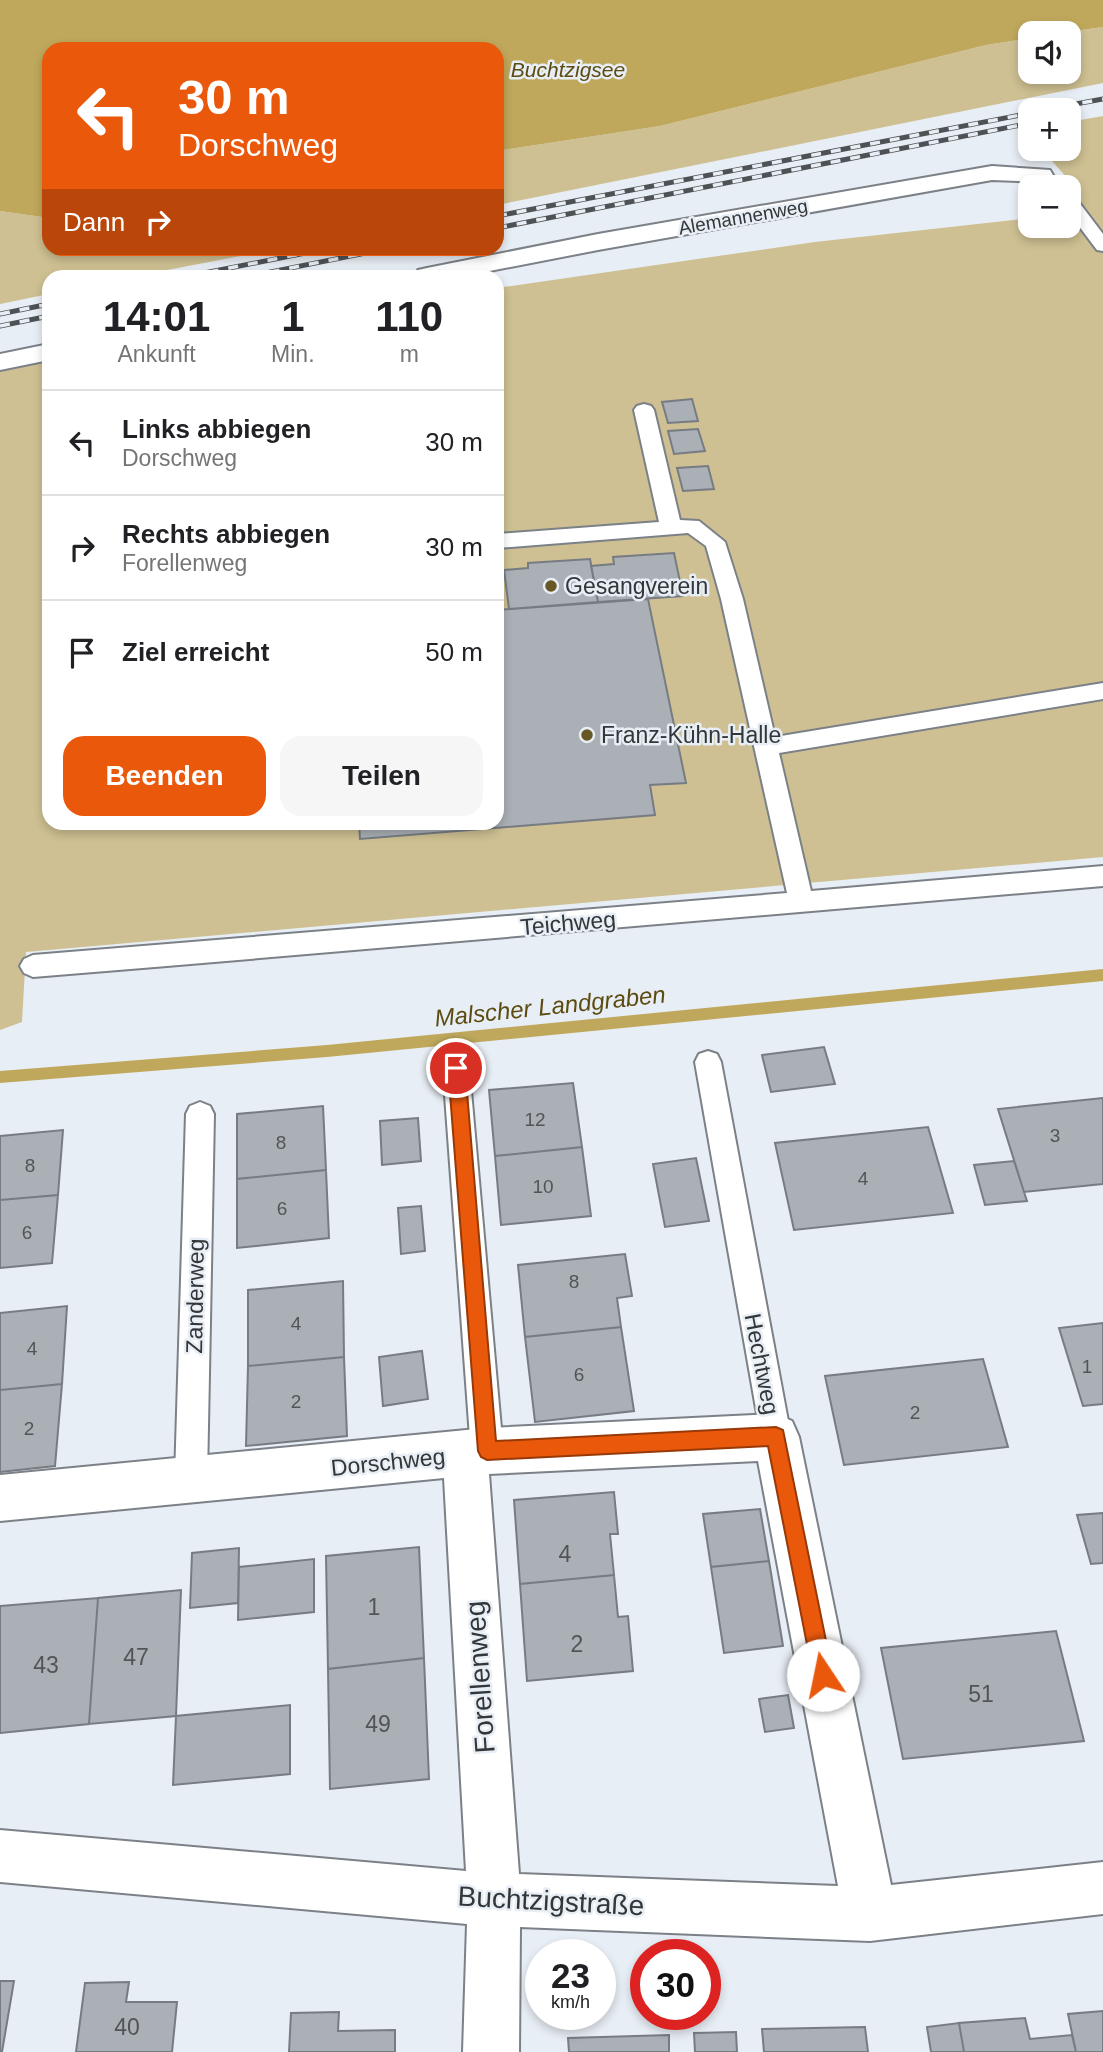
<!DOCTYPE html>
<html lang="de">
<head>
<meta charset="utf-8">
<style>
  body { margin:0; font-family:Arial,sans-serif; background:#f6f6f6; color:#202124; height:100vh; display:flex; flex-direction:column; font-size:26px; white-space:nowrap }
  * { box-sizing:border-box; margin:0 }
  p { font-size:23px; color:#757577 }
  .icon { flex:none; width:38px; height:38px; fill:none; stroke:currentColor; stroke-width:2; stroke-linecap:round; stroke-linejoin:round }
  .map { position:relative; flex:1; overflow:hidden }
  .drawer { position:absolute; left:42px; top:270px; width:462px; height:560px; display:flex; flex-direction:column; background:#fff; border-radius:21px; box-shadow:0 4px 10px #0003 }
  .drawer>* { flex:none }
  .banner { position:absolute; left:42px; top:42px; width:462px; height:214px; border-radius:21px; box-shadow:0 4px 10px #0003; background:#ea580c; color:#fff; overflow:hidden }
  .fabs { position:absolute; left:1018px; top:21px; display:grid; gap:14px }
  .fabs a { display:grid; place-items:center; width:63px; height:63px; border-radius:14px; background:#fff; box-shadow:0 4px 10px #0003; font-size:35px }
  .speed { position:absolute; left:525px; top:1939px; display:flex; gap:14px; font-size:35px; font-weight:700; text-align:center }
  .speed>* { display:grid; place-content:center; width:91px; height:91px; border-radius:50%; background:#fff; box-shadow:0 4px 10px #0003; line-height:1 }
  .speed small { font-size:18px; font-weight:400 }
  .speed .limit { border:10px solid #d22; background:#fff; color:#111 }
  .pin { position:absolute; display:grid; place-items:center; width:60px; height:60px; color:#fff; margin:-30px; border:4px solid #fff; border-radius:50%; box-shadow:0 2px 7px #0007 }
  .me { position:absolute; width:77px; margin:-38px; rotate:349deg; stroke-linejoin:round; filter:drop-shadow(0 0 5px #0008) }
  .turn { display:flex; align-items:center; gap:24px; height:147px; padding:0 21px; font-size:32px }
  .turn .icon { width:91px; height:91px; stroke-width:2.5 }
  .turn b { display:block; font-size:49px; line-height:60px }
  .then { display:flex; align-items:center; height:66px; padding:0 21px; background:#0003; gap:14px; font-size:26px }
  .eta { display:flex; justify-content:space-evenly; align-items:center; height:119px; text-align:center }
  .eta b { font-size:42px; font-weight:700; line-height:49px }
  .button { display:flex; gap:14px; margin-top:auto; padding:14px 21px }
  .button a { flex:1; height:80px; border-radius:21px; background:#ea580c; color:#fff; font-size:28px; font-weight:700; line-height:80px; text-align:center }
  .button a+a { background:#f6f6f6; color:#202124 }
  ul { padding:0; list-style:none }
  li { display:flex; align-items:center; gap:21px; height:105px; padding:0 21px; border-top:2px solid #e0e0e0 }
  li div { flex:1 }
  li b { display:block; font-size:26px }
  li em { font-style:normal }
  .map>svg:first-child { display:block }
</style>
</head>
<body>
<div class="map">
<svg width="1103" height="2052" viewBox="0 0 1103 2052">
  <rect width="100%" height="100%" fill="#e8eef5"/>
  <path fill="#cec092" d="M1103,27v56l-606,122v-54l163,-25 326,-81 45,-7v34h38v-39h-9z
    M1103,116v741l-1077,95 -4,70 -22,8v-659l49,-10v461h448v-534l318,-46 216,-24v8h38v-12l19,-3 -24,-30 5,-1 -28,-31h28v-27z
    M0,211l49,7v30l228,1 -141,27h-87v18l-49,10z"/>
  <path fill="#bfa85c" d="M0,0h1103v27l-43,6h-29v5l-45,7 -326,81 -163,25v-102h-448v169l-49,-7z"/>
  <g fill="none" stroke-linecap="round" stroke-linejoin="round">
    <path fill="#bfa85c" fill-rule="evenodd" d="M1103,969v12l-776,76 -327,26v-12l327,-26z"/>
  </g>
  <path fill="#aab0b6" stroke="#777c83" stroke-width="2" d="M692,399l6,22 -30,2 -6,-21z
    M698,429l7,22 -31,3 -6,-23z
    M708,466l6,23 -31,2 -6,-23z
    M674,553l9,43 -85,6 -7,-36 23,-2 -1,-7z
    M590,559l8,43 -89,7 -5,-39 24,-2v-5z
    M648,599l38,184 -36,2 5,30 -295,24 -1,-17h138v-212z
    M824,1047l11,37 -64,8 -9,-37z
    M573,1083l9,64 -87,9 -6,-66z
    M1103,1098v86l-79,8 -26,-83z
    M323,1106l3,64 -89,9v-65z
    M418,1118l3,43 -39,4 -2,-44z
    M928,1127l25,86 -159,17 -19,-87z
    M63,1130l-5,65 -58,5v-64z
    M582,1147l9,69 -90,9 -6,-69z
    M696,1158l13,63 -44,6 -12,-63z
    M1014,1161l13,40 -42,4 -11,-40z
    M326,1170l3,68 -92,10v-69z
    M58,1195l-6,68 -52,5v-68z
    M421,1206l4,45 -24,3 -3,-46z
    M625,1254l7,42 -15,2 4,29 -96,10 -7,-72z
    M343,1281l1,76 -96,9v-76z
    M67,1306l-5,78 -62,6v-77z
    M1103,1323v81l-20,2 -24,-78z
    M621,1327l13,84 -99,11 -10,-85z
    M422,1351l6,48 -45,7 -4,-49z
    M344,1357l3,79 -101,10 2,-80z
    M983,1359l25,88 -164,18 -19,-89z
    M62,1384l-7,82 -55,6v-82z
    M614,1492l4,42h-8l4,41 -94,9 -6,-84z
    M760,1509l9,52 -58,6 -8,-53z
    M1103,1513v50l-12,1 -14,-49z
    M419,1547l5,111 -96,11 -2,-113z
    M239,1548l-1,55 -48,5 2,-55z
    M314,1559v53l-76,8 1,-53z
    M769,1561l14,85 -59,7 -13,-86z
    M614,1575l4,42 10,-1 5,55 -106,10 -7,-97z
    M181,1590l-5,126 -87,8 9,-126z
    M98,1598l-9,126 -89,9v-127z
    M1056,1631l28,110 -181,18 -22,-111z
    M424,1658l5,121 -99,10 -2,-120z
    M788,1695l6,33 -29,4 -6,-33z
    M290,1705v69l-117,11 3,-69z
    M0,1981h14l-12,71h-2z
    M129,1982l-3,20h51l-5,50h-96l9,-69z
    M1103,2011v41h-27l-8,-38z
    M339,2012l-1,19 57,-1v22h-106l2,-39z
    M1025,2018l5,21 42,-4 4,17h-112l-5,-29z
    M959,2023l5,29h-33l-4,-25z
    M865,2027l3,25h-104l-2,-23z
    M736,2032l1,20h-42l-1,-19z
    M669,2035v17h-100l-1,-14z"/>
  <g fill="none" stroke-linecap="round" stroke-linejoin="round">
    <g stroke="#7b8187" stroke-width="4">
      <path id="lane" d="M1041,170l6,1 17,16h-18l-13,-12z
        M1069,196l6,1 28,37v17l-6,-1 -28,-37z
        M644,404l7,2 3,4 26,110 19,1 26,21 18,57 32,138 328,-54v16l-324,54 32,138 292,-25v20l-936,80 -134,11 -9,-4 -4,-7 4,-7 9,-4 754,-62 -66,-294 -15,-53 -18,-13 -191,15v-14l162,-12 -25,-112 3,-4z
        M708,1051l9,3 4,8 70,375 -4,11 -11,4 -11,-4 -4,-11 -66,-375 4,-8z
        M456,1056l9,4 4,8 34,383 -5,11 -11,5 -11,-5 -5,-11 -28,-383 4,-8z
        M200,1102l10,4 4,8 -7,364 -5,11 -11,5 -11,-5 -5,-11 11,-364 4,-8z"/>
    </g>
    <g stroke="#7b8187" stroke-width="4">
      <path id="street" d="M992,166l58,4 3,5 -3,5 -9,2 -49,-2 -394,70 -134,26h-50l4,-6 9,-2 171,-34z
        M49,344v16l-49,10v-16z
        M776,1414l16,7 7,16 92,448 212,-23v52l-233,27 -350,-14 -1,125h-56l4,-128 -467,-42v-52l466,41 -22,-393 -444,43v-46l487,-47zM758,1461l80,425 -319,-12 -30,-400z"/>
    </g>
    <use href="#lane" fill="#fff" fill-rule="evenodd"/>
    <use href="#street" fill="#fff" fill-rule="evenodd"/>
    <g stroke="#4f5255" stroke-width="5">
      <path id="rail" d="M1043,110l60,-11
        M497,216l534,-103
        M497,228l534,-105
        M189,276l142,-28
        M250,276l141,-28
        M0,314l49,-10
        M0,326l49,-10"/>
    </g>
    <use href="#rail" stroke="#e8eef5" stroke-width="3.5" stroke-dasharray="10" stroke-linecap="butt"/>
  </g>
  <path fill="#ea580c" stroke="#983908" stroke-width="2" d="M456,1061l6,2 3,5 31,373 280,-14 7,3 50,245 -3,7 -7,3 -7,-3 -3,-7 -45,-229 -281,14 -6,-3 -3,-6 -30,-383 3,-5z"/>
  <g fill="#665724" stroke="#e8eef5" stroke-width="2.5">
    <circle cx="551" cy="586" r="7"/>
    <circle cx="587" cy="735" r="7"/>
  </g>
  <g text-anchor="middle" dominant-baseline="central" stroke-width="5" stroke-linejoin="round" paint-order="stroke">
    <g font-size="19" fill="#343739" stroke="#e8eef5">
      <text transform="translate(743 217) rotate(-10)">Alemannenweg</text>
    </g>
    <g font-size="19" fill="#525558">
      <text x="535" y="1119">12</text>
      <text x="1055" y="1135">3</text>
      <text x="281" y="1142">8</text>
      <text x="30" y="1165">8</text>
      <text x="863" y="1178">4</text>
      <text x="543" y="1186">10</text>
      <text x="282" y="1208">6</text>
      <text x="27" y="1232">6</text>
      <text x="574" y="1281">8</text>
      <text x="296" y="1323">4</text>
      <text x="32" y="1348">4</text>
      <text x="1087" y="1366">1</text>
      <text x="579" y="1374">6</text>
      <text x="296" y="1401">2</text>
      <text x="915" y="1412">2</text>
      <text x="29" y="1428">2</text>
    </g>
    <g font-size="21" font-style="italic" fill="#5d4c11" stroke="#e8eef5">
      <text x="568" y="69">Buchtzigsee</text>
    </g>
    <g font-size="23" fill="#343739" stroke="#e8eef5" text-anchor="start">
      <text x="565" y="586">Gesangverein</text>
      <text x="601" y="735">Franz-Kühn-Halle</text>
    </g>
    <g font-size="23" fill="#343739" stroke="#e8eef5">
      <text transform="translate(568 923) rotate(-5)">Teichweg</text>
      <text transform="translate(195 1296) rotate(-89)">Zanderweg</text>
      <text transform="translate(762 1364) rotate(79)">Hechtweg</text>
      <text transform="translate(388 1462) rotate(-6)">Dorschweg</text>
    </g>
    <g font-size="23" fill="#525558">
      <text x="565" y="1554">4</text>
      <text x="374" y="1607">1</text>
      <text x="577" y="1644">2</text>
      <text x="136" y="1657">47</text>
      <text x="46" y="1665">43</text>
      <text x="981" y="1694">51</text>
      <text x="378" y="1724">49</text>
      <text x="127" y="2027">40</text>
    </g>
    <g font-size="24" font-style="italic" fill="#5d4c11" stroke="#e8eef5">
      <text transform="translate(550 1006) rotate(-6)">Malscher Landgraben</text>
    </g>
    <g font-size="28" fill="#343739" stroke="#e8eef5">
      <text transform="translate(480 1677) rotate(-94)">Forellenweg</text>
      <text transform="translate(551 1901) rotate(3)">Buchtzigstraße</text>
    </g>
  </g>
</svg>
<div class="fabs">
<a><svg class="icon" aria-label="sound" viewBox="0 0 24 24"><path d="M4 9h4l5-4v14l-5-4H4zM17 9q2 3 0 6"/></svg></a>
<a>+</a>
<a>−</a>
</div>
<div class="speed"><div>23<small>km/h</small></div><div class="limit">30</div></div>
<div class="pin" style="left:456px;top:1068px;background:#d93025"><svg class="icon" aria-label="arrive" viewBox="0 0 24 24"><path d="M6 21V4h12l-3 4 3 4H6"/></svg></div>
<svg class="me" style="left:823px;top:1675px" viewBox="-20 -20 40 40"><circle r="19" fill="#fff"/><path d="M0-13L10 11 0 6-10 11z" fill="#ea580c"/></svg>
<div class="banner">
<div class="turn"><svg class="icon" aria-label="left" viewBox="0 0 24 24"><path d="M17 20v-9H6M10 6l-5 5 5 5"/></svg><div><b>30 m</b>Dorschweg</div></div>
<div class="then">Dann<svg class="icon" aria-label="right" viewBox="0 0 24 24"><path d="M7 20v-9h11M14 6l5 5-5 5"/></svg></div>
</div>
<section class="drawer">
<div class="eta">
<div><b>14:01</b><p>Ankunft</p></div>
<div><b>1</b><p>Min.</p></div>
<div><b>110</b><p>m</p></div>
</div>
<ul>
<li><svg class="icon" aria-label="left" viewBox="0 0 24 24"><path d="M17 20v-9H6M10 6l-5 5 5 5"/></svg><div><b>Links abbiegen</b><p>Dorschweg</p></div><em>30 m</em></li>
<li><svg class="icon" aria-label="right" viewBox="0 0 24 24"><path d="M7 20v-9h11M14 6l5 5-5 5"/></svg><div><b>Rechts abbiegen</b><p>Forellenweg</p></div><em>30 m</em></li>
<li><svg class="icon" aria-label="arrive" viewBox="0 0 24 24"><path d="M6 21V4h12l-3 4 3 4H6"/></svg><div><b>Ziel erreicht</b></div><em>50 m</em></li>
</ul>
<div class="button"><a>Beenden</a><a>Teilen</a></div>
</section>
</div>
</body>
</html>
